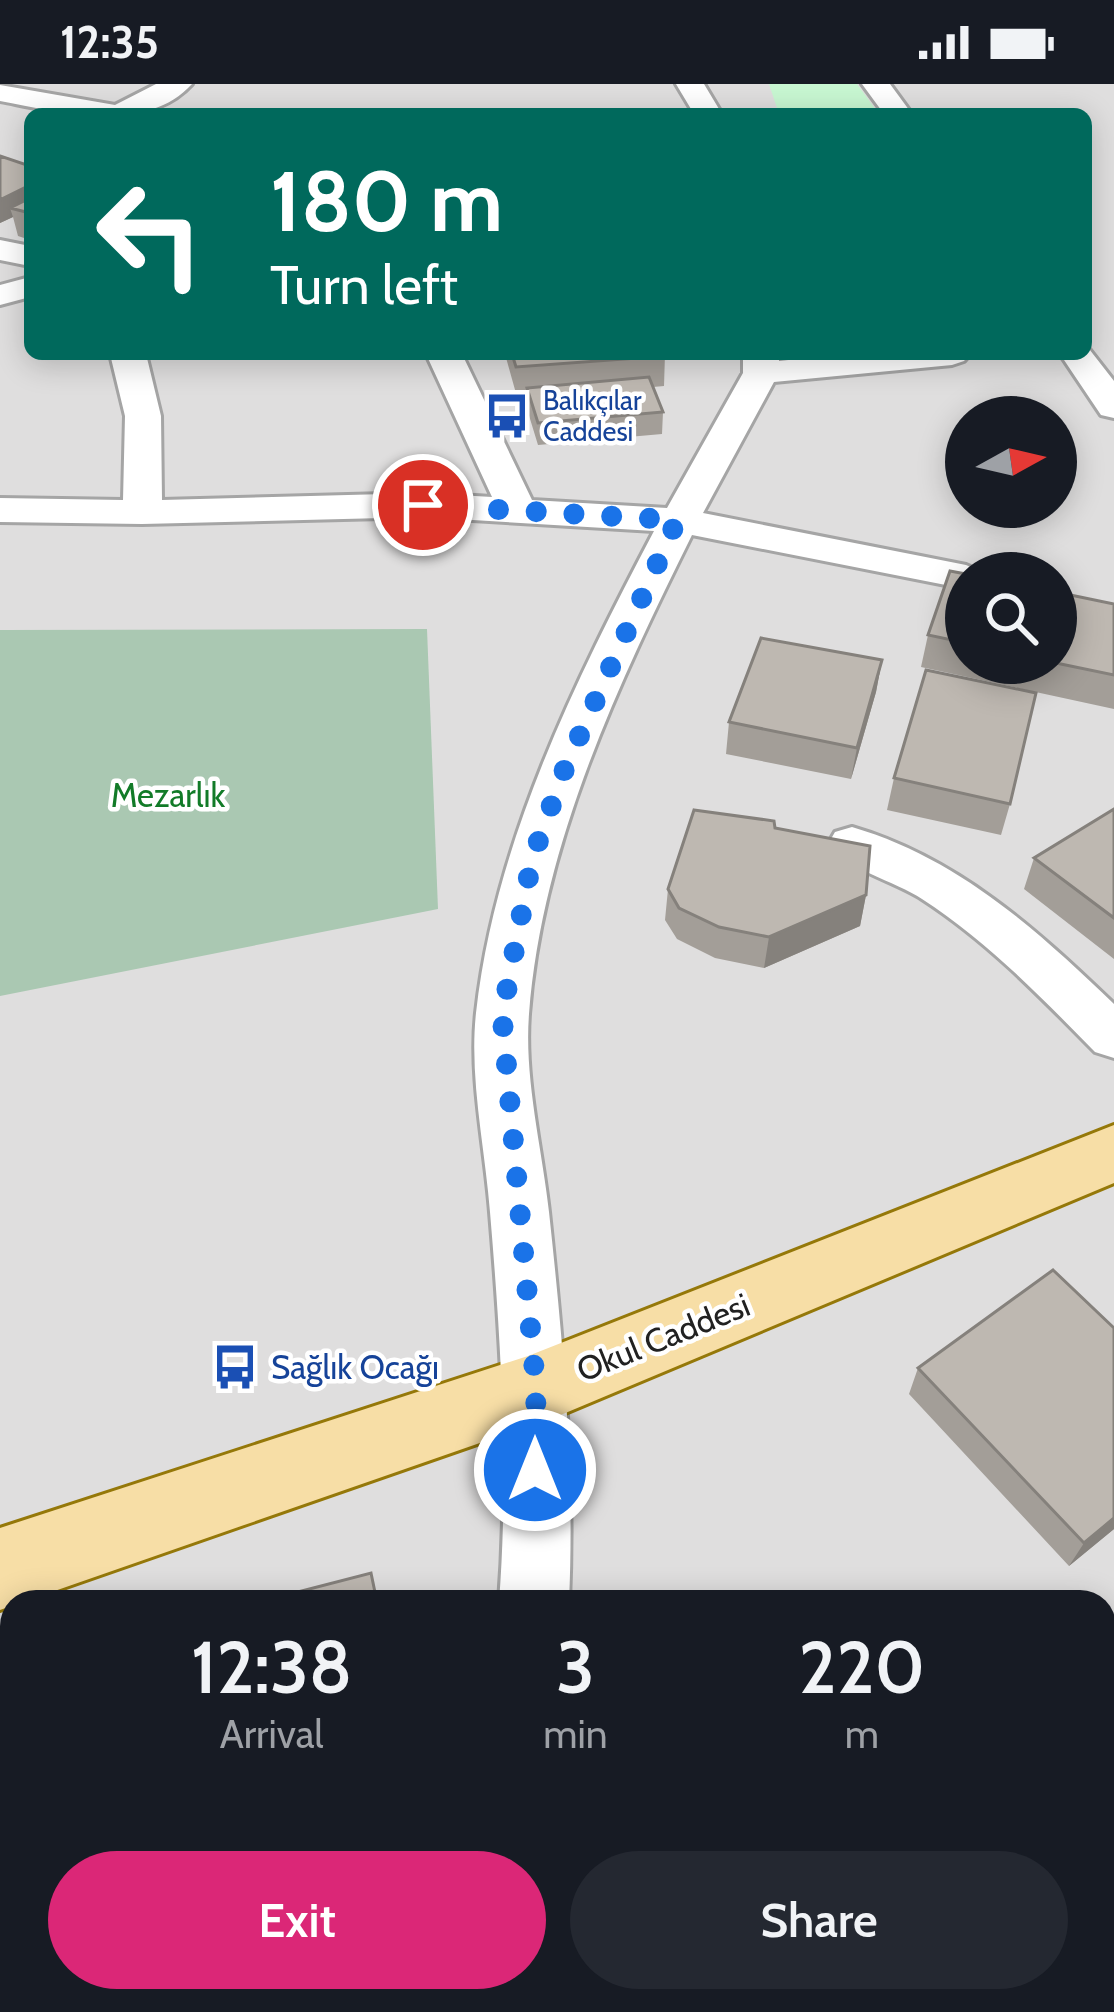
<!DOCTYPE html>
<html lang="en">
<head>
<meta charset="utf-8">
<style>
  body { margin:0; font-family:Cabin,sans-serif; background:#242831; color:#f1f3f6; height:100vh; display:flex; flex-direction:column; font-size:45px; white-space:nowrap }
  * { box-sizing:border-box; margin:0 }
  p { font-size:39px; color:#9ea1a6 }
  .icon { flex:none; width:66px; height:66px; fill:none; stroke:currentColor; stroke-width:2; stroke-linecap:round; stroke-linejoin:round }
  .map { position:relative; flex:1; overflow:hidden }
  .drawer { position:absolute; left:0px; top:1506px; width:1116px; height:423px; display:flex; flex-direction:column; background:#171b24; border-radius:36px 36px 0 0; box-shadow:0 6px 30px #0003 }
  .drawer>* { flex:none }
  .guide { position:absolute; left:24px; top:24px; width:1068px; height:252px; border-radius:18px; box-shadow:0 6px 30px #0003; background:#00695c; color:#fff; overflow:hidden }
  .needle { width:78px; rotate:82deg }
  .fabs { position:absolute; left:945px; top:312px; display:grid; gap:24px }
  .fabs a { display:grid; place-items:center; width:132px; height:132px; border-radius:50%; background:#171b24; box-shadow:0 6px 30px #0003; font-size:60px }
  .pin { position:absolute; display:grid; place-items:center; width:102px; height:102px; color:#fff; margin:-51px; border:6px solid #fff; border-radius:50%; box-shadow:0 3px 12px #0007 }
  .me { position:absolute; width:132px; margin:-66px; rotate:0deg; stroke-linejoin:round; filter:drop-shadow(0 0 9px #0008) }
  .turn { display:flex; align-items:center; gap:42px; height:252px; padding:0 48px; font-size:54px }
  .turn .icon { width:156px; height:156px; stroke-width:2.5 }
  .turn b { display:block; font-size:84px; line-height:102px }
  .eta { display:flex; justify-content:space-evenly; align-items:center; height:204px; text-align:center }
  .eta b { font-size:72px; font-weight:600; line-height:84px }
  .primary-button { display:flex; gap:24px; margin-top:auto; padding:24px 48px }
  .primary-button a { flex:1; height:138px; border-radius:72px; background:#db2777; color:#fff; font-size:48px; font-weight:600; line-height:138px; text-align:center }
  .primary-button a+a { background:#242831; color:#f1f3f6 }
  .status { display:flex; justify-content:space-between; align-items:center; height:84px; padding:0 60px; background:#171b24; direction:ltr }
  .status svg { height:33px; fill:currentColor }
  .map>svg:first-child { display:block }
</style>
</head>
<body>
<div class="status"><b>12:35</b><svg viewBox="0 0 49 12"><path d="M0 12V9h3v3zM5 12V6h3v6zM10 12V3h3v9zM15 12V0h3v12zM26 1h20v11H26zM47 4h2v5h-2z"/></svg></div>
<div class="map">
<svg width="1114" height="1928" viewBox="0 0 1114 1928">
  <rect width="100%" height="100%" fill="#f0efe8"/>
  <path fill="#dfdede" fill-rule="evenodd" d="M0,0h1114v1928h-1114zM30,30h1056v240h-1056zM966,333h90v90h-90zM966,489h90v90h-90zM12,1518h1092v399h-1092z"/>
  <path fill="#aac8b2" d="M427,545l11,280 -438,87v-366z"/>
  <path fill="#c8f7d2" d="M769,0h88l22,30h-100z"/>
  <g fill="none" stroke-linecap="round" stroke-linejoin="round">
    <g stroke="#a5a5a5" stroke-width="6">
      <path id="minor" d="M156,0h36c-46,51 -133,28 -192,17v-16l115,20z
        M676,0h28l18,30h-28z
        M862,0h28l22,30h-28z
        M0,156l30,6v20l-30,-6z
        M30,193v20l-30,8v-20z
        M1086,261l28,36v37l-13,-3 -41,-61h26z
        M110,270h36l15,62 1,84 261,-7 69,4 -66,-143h36l70,146 135,8 76,-135v-19h36v7l66,-7h125l-6,7 -12,4 -178,17 -71,131 263,52 18,8h-18v16l-274,-54c-74,149 -150,310 -163,479 -5,65 13,134 20,198 14,130 26,259 20,390h-70c10,-131 2,-259 -9,-390 -5,-65 -21,-134 -14,-199 19,-171 99,-332 178,-482l-231,-14 -281,7 -142,-2v-24l123,2 2,-84z
        M852,743c106,31 185,103 262,177v54l-19,-6c-54,-55 -108,-111 -173,-153 -25,-17 -81,-32 -94,-55l7,-12z
        M458,1917h80l-1,11h-80z"/>
    </g>
    <g stroke="#957809" stroke-width="6">
      <path id="major" d="M1114,1041v58l-551,231 -563,196v-82l528,-172z"/>
    </g>
    <use href="#minor" fill="#fff" fill-rule="evenodd"/>
    <use href="#major" fill="#f7dea6" fill-rule="evenodd"/>
  </g>
  <path fill="#a39e98" d="M0,72l30,10v74l-12,-4 -5,-19 -13,6z
    M505,270h160l-1,32 -11,1 10,25 -1,22 -124,11 -11,-36v-12h-10z
    M966,490v89h90l58,-59v105l-193,-42 7,-32z
    M882,576l-6,32 -25,87 -125,-25 3,-32z
    M894,694l116,26 -9,31 -114,-25z
    M1114,725v150l-90,-70 10,-31z
    M775,744l91,67 -6,31 -96,42 -49,-10 -38,-19 -12,-19 3,-31z
    M1114,1244v201l-45,37 -160,-172 9,-26z"/>
  <path fill="#85817c" d="M30,101v23h-20l3,9 -13,6v-23z
    M882,576l-6,32 -25,87 6,-31z
    M866,811l-6,31 -96,42 5,-31z
    M1114,1434v11l-45,37 15,-23z
    M12,1840v20l-12,5v-21z"/>
  <path fill="#beb8b1" stroke="#85817c" stroke-width="3" d="M0,72l30,10v19l-30,15z
    M30,114v15l-20,-5z
    M512,270h153l1,2 -150,11z
    M649,293l14,35 -125,11 -11,-35z
    M950,487l16,3v69l-38,-8z
    M1056,508l58,12v71l-58,-12z
    M761,554l121,22 -25,88 -128,-26z
    M926,586l110,23 -26,111 -116,-26z
    M1114,725v109l-80,-60z
    M694,726l80,11 1,7 95,18 -4,49 -97,42 -50,-10 -40,-19 -11,-19z
    M1053,1186l61,58v190l-30,25 -166,-175z
    M371,1489l6,29h-118z
    M12,1606v234l-12,4v-233z"/>
  <g fill="none" stroke-linecap="round" stroke-linejoin="round">
    <path stroke="#1a73e8" stroke-width="21" stroke-dasharray="0 37.8" d="M423,421l254,15 -112,248 -33,91 -30,156 34,374 -1,81"/>
  </g>
  <defs>
    <g id="bus-bare" transform="scale(3.6)"><path d="M-5-6H5V4H4V6H2V4H-2V6H-4V4H-5ZM-3.5-4V0h7V-4ZM-3.5 1.2v1.5H-2V1.2ZM2 1.2v1.5H3.5V1.2Z" fill="#1a4fb4" stroke="#fff" stroke-width="2.5" paint-order="stroke"/></g>
  </defs>
  <g fill-rule="evenodd">
    <use href="#bus-bare" x="507" y="332"/>
    <use href="#bus-bare" x="235" y="1283"/>
  </g>
  <g text-anchor="middle" dominant-baseline="central" stroke-width="9" stroke-linejoin="round" paint-order="stroke">
    <g font-size="27" fill="#164399" stroke="#fff" text-anchor="start">
      <text x="543" y="316">Balıkçılar<tspan x="543" dy="31">Caddesi</tspan></text>
    </g>
    <g font-size="33" fill="#127b28" stroke="#fff">
      <text x="168" y="711">Mezarlık</text>
    </g>
    <g font-size="33" fill="#212121" stroke="#fff">
      <text transform="translate(663 1253) rotate(-22)">Okul Caddesi</text>
    </g>
    <g font-size="33" fill="#164399" stroke="#fff" text-anchor="start">
      <text x="271" y="1283">Sağlık Ocağı</text>
    </g>
  </g>
</svg>
<div class="fabs">
<a><svg class="needle" viewBox="-14 -14 28 28"><path d="M0-13l5 13h-10z" fill="#e53935"/><path d="M0 13l5-13h-10z" fill="#9ea1a6"/></svg></a>
<a><svg class="icon" aria-label="search" viewBox="0 0 24 24"><circle cx="10" cy="10" r="6"/><path d="M15 15l6 6"/></svg></a>
</div>
<div class="pin" style="left:423px;top:421px;background:#d93025"><svg class="icon" aria-label="arrive" viewBox="0 0 24 24"><path d="M6 21V4h12l-3 4 3 4H6"/></svg></div>
<svg class="me" style="left:535px;top:1386px" viewBox="-20 -20 40 40"><circle r="17" fill="#1a73e8" stroke="#fff" stroke-width="3"/><path d="M0-11L8 9 0 5-8 9z" fill="#fff"/></svg>
<div class="guide">
<div class="turn"><svg class="icon" aria-label="left" viewBox="0 0 24 24"><path d="M17 20v-9H6M10 6l-5 5 5 5"/></svg><div><b>180 m</b>Turn left</div></div>
</div>
<section class="drawer">
<div class="eta">
<div><b>12:38</b><p>Arrival</p></div>
<div><b>3</b><p>min</p></div>
<div><b>220</b><p>m</p></div>
</div>
<div class="primary-button"><a>Exit</a><a>Share</a></div>
</section>
</div>
</body>
</html>
